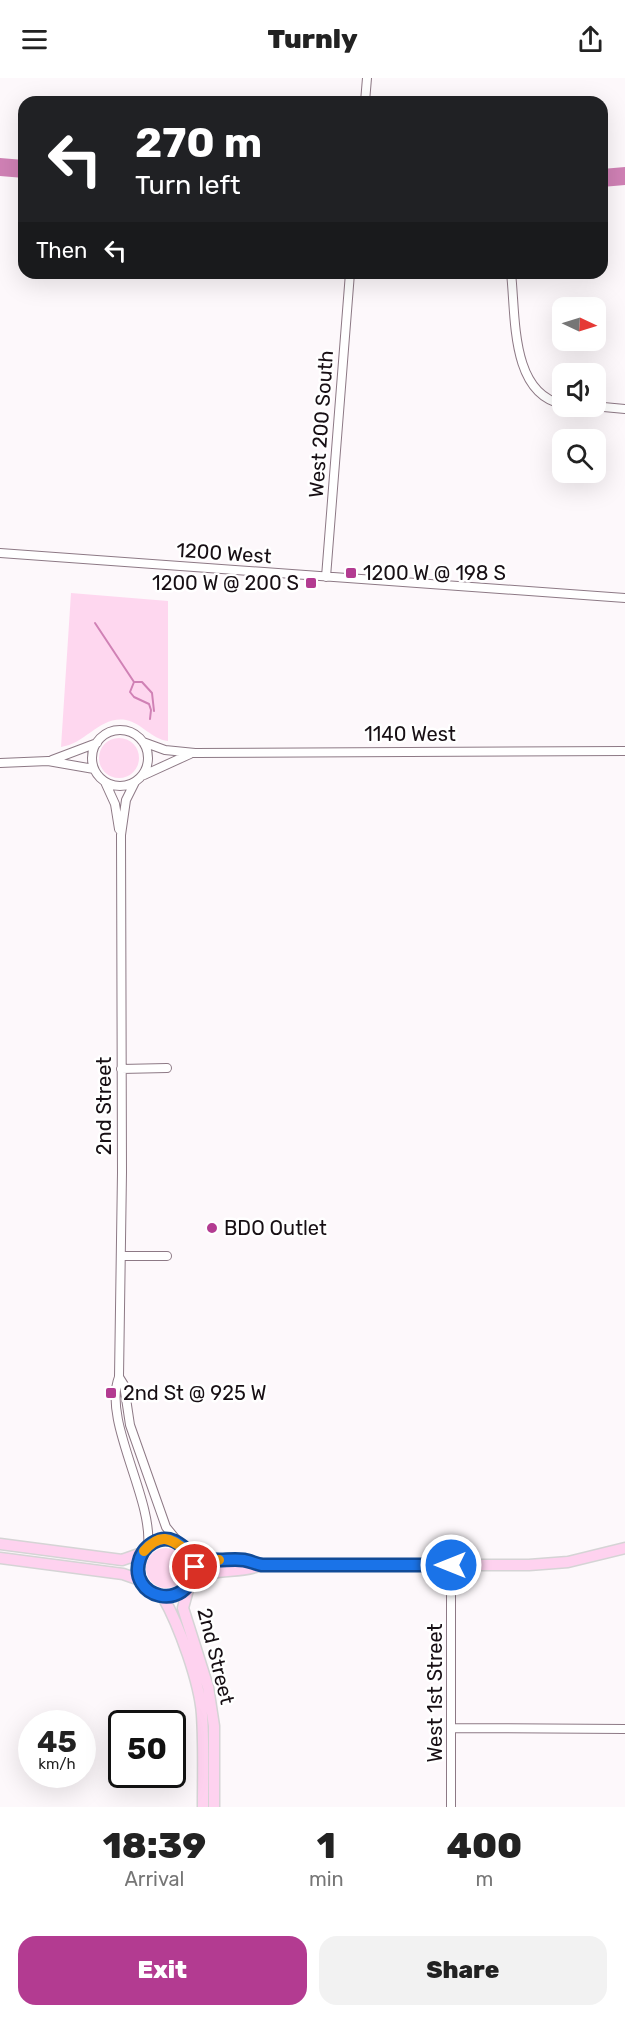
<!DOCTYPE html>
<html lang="en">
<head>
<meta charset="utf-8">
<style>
  body { margin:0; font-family:Rubik,sans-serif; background:#f2f2f2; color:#222; height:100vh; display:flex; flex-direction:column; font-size:22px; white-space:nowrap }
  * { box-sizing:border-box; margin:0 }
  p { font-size:20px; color:#767676 }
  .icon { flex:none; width:33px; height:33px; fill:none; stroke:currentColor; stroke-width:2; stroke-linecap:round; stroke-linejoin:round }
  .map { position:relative; height:1729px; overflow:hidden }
  .details { display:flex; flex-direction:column; background:#fff; flex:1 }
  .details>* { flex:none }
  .hud { position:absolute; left:18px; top:18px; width:590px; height:183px; border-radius:18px; box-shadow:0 6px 24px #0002; background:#202124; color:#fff; overflow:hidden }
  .needle { width:39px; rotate:94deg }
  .controls { position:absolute; left:552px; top:219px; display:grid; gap:12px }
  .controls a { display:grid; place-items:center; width:54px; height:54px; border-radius:12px; background:#fff; box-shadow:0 6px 24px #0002; font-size:30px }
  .speed { position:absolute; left:18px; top:1632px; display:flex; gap:12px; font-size:30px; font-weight:700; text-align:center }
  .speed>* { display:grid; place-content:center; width:78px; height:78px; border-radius:50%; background:#fff; box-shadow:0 6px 24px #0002; line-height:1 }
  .speed small { font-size:15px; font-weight:400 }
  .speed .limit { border:3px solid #111; border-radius:9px; background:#fff; color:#111 }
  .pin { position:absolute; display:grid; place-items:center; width:51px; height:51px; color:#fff; margin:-26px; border:3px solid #fff; border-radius:50%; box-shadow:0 2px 6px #0007 }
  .me { position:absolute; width:66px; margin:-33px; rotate:270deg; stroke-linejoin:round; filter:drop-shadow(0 0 4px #0008) }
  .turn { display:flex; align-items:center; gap:21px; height:126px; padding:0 18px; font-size:27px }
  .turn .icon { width:78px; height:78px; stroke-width:2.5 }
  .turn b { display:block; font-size:42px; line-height:51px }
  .then { display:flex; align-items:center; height:57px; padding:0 18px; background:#0003; gap:12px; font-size:22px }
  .eta { display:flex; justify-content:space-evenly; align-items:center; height:102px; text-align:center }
  .eta b { font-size:36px; font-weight:800; line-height:42px }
  .primary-button { display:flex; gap:12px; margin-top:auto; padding:12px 18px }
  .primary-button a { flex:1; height:69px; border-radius:18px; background:#b33b91; color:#fff; font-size:24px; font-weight:800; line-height:69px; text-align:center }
  .primary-button a+a { background:#f2f2f2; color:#222 }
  header { display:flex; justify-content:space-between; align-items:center; height:78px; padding:0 18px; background:#fff; font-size:27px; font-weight:800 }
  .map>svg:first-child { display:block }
</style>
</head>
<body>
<header><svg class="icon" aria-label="menu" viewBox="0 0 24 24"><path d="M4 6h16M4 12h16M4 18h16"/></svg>Turnly<svg class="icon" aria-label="share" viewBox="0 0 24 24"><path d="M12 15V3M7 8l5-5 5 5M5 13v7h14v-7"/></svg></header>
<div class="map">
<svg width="625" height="1729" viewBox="0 0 625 1729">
  <rect width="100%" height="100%" fill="#fdf8fb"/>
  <path fill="#fed7ef" d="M71,515l97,8v140c-17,-2 -26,-18 -42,-21 -27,-4 -40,24 -65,27z
    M99 680a20 20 0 1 1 40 0a20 20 0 1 1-40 0Z
    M146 1490a20 20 0 1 1 40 0a20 20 0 1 1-40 0Z"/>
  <path fill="#d081b5" d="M0,80l24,2v18l-24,-2z
    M625,89v18l-23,2v-18z"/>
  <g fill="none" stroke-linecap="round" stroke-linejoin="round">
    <path stroke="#d081b5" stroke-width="2" d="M95,545l39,59
      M150,641l1,-9 -2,-6 -15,-7 -4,-5 4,-10h8l10,11 2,18"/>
    <g stroke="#8d7985" stroke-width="10">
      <path id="minor" d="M365,24l2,-24
        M511,195c5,42 -1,120 51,131
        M593,328l32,3
        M0,475l625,45
        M326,499l24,-304
        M92 680a28 28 0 1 1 56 0a28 28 0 1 1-56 0Z
        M143,664l22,8 30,3 430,-2
        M52,682l45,-17
        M0,685l48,-2 46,8
        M144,697l46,-21
        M105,704l10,22 4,25
        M135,704l-9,18 -5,35 1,337 -3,205c-17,43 34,121 29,169
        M121,991l46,-1
        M122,1178h45
        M119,1299l5,8 6,40 36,102 13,16
        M451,1650l174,1
        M451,1729v-265"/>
    </g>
    <g stroke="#d5d4d5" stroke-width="13">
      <path id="major" d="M138 1490a28 28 0 1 1 56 0a28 28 0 1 1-56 0Z
        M0,1466l122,16 20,-7
        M190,1476c24,9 48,4 72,11h267l39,-3 57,-14
        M0,1480l123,16 17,6
        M191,1504c24,-16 45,-7 71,-17
        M189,1508l-6,22 25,79 6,39v81
        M163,1519c16,28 37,86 39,118 2,30 1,61 1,92"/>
    </g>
    <use href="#minor" stroke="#fff" stroke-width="8"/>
    <use href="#major" stroke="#fed2ef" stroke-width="10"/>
  </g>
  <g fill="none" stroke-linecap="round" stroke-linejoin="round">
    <g stroke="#114b97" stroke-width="15">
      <path id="route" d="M195,1489c-7,48 -69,31 -55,-9 3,-8 10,-15 19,-18 18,-5 26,12 40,17 15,6 30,1 45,3 6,1 12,4 18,5h189"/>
    </g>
    <use href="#route" stroke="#1a73e8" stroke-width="10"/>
    <path stroke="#f59e0b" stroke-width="10" d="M144,1473c20,-23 30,-8 48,3 8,6 18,6 27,6"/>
  </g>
  <g fill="#b33b91" stroke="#fff" stroke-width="2">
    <rect x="345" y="489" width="12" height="12" rx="3"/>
    <rect x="305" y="499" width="12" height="12" rx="3"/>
    <circle cx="212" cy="1150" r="6"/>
    <rect x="105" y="1309" width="12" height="12" rx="3"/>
  </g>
  <g text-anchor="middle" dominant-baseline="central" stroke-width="5" stroke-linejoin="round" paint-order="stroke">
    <g font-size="20" fill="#170f14" stroke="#fff">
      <text transform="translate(321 346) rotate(-86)">West 200 South</text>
      <text transform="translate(224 475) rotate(4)">1200 West</text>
      <text x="410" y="656">1140 West</text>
      <text transform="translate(104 1028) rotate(-90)">2nd Street</text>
      <text transform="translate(216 1578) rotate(76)">2nd Street</text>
      <text transform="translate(435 1615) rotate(-90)">West 1st Street</text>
    </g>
    <g font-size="20" fill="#170f14" stroke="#fff" text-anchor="start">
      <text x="363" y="495">1200 W @ 198 S</text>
      <text x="299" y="505" text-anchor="end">1200 W @ 200 S</text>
      <text x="224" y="1150">BDO Outlet</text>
      <text x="123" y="1315">2nd St @ 925 W</text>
    </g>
  </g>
</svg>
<div class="controls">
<a><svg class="needle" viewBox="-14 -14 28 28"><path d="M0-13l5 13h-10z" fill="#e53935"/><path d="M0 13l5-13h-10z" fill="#767676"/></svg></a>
<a><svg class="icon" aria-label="sound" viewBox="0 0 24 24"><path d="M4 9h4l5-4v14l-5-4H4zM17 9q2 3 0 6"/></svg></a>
<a><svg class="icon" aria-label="search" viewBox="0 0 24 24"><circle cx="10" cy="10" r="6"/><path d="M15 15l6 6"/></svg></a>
</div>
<div class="speed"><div>45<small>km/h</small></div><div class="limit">50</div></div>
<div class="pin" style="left:195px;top:1489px;background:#d93025"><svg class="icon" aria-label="arrive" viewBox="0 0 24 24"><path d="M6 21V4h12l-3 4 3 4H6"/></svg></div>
<svg class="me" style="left:451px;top:1487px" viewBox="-20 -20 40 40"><circle r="17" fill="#1a73e8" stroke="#fff" stroke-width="3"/><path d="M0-11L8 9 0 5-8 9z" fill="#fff"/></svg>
<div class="hud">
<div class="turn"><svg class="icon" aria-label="left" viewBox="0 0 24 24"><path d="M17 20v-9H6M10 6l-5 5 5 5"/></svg><div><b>270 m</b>Turn left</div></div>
<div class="then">Then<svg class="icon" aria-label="left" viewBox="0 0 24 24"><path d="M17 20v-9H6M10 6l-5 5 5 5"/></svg></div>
</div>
</div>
<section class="details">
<div class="eta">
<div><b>18:39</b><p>Arrival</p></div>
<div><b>1</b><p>min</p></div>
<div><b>400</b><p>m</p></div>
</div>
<div class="primary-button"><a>Exit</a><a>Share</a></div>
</section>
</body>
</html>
